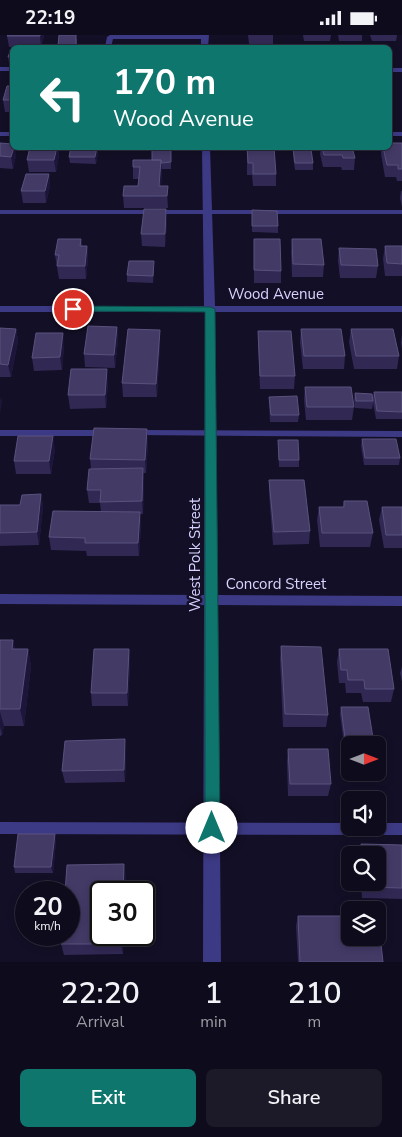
<!DOCTYPE html>
<html lang="en">
<head>
<meta charset="utf-8">
<style>
  body { margin:0; font-family:"Nunito Sans",sans-serif; background:#1c1929; color:#f1f3f6; height:100vh; display:flex; flex-direction:column; font-size:19px; white-space:nowrap }
  * { box-sizing:border-box; margin:0 }
  p { font-size:16px; color:#9b9ba3 }
  .icon { flex:none; width:28px; height:28px; fill:none; stroke:currentColor; stroke-width:2; stroke-linecap:round; stroke-linejoin:round }
  .map { position:relative; height:927px; overflow:hidden }
  .details { display:flex; flex-direction:column; background:#0e0b1c; flex:1 }
  .details>* { flex:none }
  .guide { position:absolute; left:10px; top:10px; width:382px; height:105px; border-radius:8px; box-shadow:0 2px 8px #0003,0 0 0 1px #2e2b3b; background:#0f766e; color:#fff; overflow:hidden }
  .needle { width:32px; rotate:90deg }
  .controls { position:absolute; left:341px; top:701px; display:grid; gap:10px }
  .controls a { display:grid; place-items:center; width:45px; height:45px; border-radius:8px; background:#0e0b1c; box-shadow:0 2px 8px #0003,0 0 0 1px #2e2b3b; font-size:25px }
  .speed { position:absolute; left:15px; top:846px; display:flex; gap:10px; font-size:25px; font-weight:700; text-align:center }
  .speed>* { display:grid; place-content:center; width:65px; height:65px; border-radius:50%; background:#0e0b1c; box-shadow:0 2px 8px #0003,0 0 0 1px #2e2b3b; line-height:1 }
  .speed small { font-size:12px; font-weight:400 }
  .speed .limit { border:2px solid #111; border-radius:8px; background:#fff; color:#111 }
  .pin { position:absolute; display:grid; place-items:center; width:42px; height:42px; color:#fff; margin:-21px; border:2px solid #fff; border-radius:50%; box-shadow:0 1px 5px #0007 }
  .me { position:absolute; width:55px; margin:-28px; rotate:0deg; stroke-linejoin:round; filter:drop-shadow(0 0 4px #0008) }
  .turn { display:flex; align-items:center; gap:18px; height:105px; padding:0 20px; font-size:22px }
  .turn .icon { width:65px; height:65px; stroke-width:2.5 }
  .turn b { display:block; font-size:35px; line-height:42px }
  .eta { display:flex; justify-content:space-evenly; align-items:center; height:85px; text-align:center }
  .eta b { font-size:30px; font-weight:600; line-height:35px }
  .button { display:flex; gap:10px; margin-top:auto; padding:10px 20px }
  .button a { flex:1; height:58px; border-radius:8px; background:#0f766e; color:#fff; font-size:20px; font-weight:600; line-height:58px; text-align:center }
  .button a+a { background:#1c1929; color:#f1f3f6 }
  .status { display:flex; justify-content:space-between; align-items:center; height:35px; padding:0 25px; background:#0e0b1c; direction:ltr }
  .status svg { height:14px; fill:currentColor }
  .map>svg:first-child { display:block }
</style>
</head>
<body>
<div class="status"><b>22:19</b><svg viewBox="0 0 49 12"><path d="M0 12V9h3v3zM5 12V6h3v6zM10 12V3h3v9zM15 12V0h3v12zM26 1h20v11H26zM47 4h2v5h-2z"/></svg></div>
<div class="map">
<svg width="402" height="927" viewBox="0 0 402 927">
  <rect width="100%" height="100%" fill="#130f26"/>
  <g fill="none" stroke-linecap="round" stroke-linejoin="round">
    <path fill="#3d3a85" fill-rule="evenodd" d="M110,0h95l3,2 -3,2h-92l-2,8h-6l2,-10z
      M0,32h12v4h-12z
      M390,33h12v4h-12z
      M0,175h402v4h-402z
      M0,395h106l5,3 -5,3h-106z
      M136,395l266,1v6l-269,-2 -2,-2 2,-2z
      M0,787l350,1v4h28v-4h24v12l-402,-1z"/>
    <path fill="#3d3a85" fill-rule="evenodd" d="M201,0h8l-1,12h-7z
      M0,97h12v4h-12z
      M390,97h12v4h-12z
      M202,112h8l5,159h187v6h-187l3,283 184,1v10l-184,-1 3,357h-18l1,-357 -204,-1v-10l204,1 1,-283h-205v-6h204z"/>
  </g>
  <path fill="#312854" d="M44,0l-3,12h-32l-2,-11z
    M59,0l18,4v7l2,1h-21z
    M248,0h25v9h-24z
    M303,0h28l-1,6h-26z
    M338,0h24v6h-23z
    M370,0h27l-1,6h-24z
    M12,14v14h-3l-1,-6z
    M12,51v26h-7l-2,-12z
    M0,108l16,12 -3,14 -13,-1z
    M402,108v38h-5l-1,-4h-11l-4,-23v-7h9z
    M30,112h28l1,8 -3,17h-27l-2,-12z
    M171,112v22h-9l-1,17 7,12v10h-44l-1,-12 15,-10 1,-7h-6v-12l19,-7z
    M247,112l29,27v12h-23l-1,-11h-5z
    M321,112h31l3,11 -1,12h-12l-1,-3h-18l-3,-13z
    M293,114l20,14v7h-18l-2,-14z
    M98,117l-2,12 -26,-1 -1,-6z
    M49,139l1,12 -4,17h-23l-2,-12z
    M401,156h1v16l-2,-9z
    M252,175l26,16v7l-26,-1z
    M167,186l-2,26 -23,-1 -1,-12z
    M81,204l1,7h5l1,12 -2,21h-27l-4,-24z
    M254,204l27,32v12h-27z
    M292,204l32,26 -1,12h-31l-1,-25z
    M385,211h17v30h-17l-2,-17z
    M339,213l39,18 -2,12h-36l-2,-17z
    M154,233l-1,15 -26,-1v-7z
    M117,292l1,13 -3,28 -30,-1 -1,-13z
    M0,293l16,1 2,12 -7,36h-11z
    M301,294l44,27 -1,13h-41l-3,-27z
    M351,294l48,27 -2,13h-43l-5,-27z
    M160,295v13l-3,54h-34l-1,-14z
    M258,296l37,45 -1,13h-34l-2,-46z
    M402,300v14l-1,-6z
    M64,311l-2,24 -28,1 -2,-13z
    M108,347l-2,26 -36,1 -2,-14z
    M305,352l49,20 -2,13h-46l-2,-20z
    M374,357h28v27h-26l-3,-16 -1,6 -17,-1 -1,-8 1,-7 18,4z
    M269,362l30,18 -1,7h-28l-1,-18z
    M362,404l38,19 -1,7h-35l-3,-19z
    M278,405l21,20v7h-20l-1,-20z
    M148,407l-2,31h-3l1,8 -1,33h-3l1,11 -2,31h-52l-1,-5 -35,-1 -2,-13 52,-25 -1,-9h-11l-2,-13 4,-21 -1,-10z
    M55,414l-4,25h-35l-2,-13z
    M269,445l41,51 -1,13 -36,1 -4,-52z
    M41,459l2,13 -4,38 -39,1v-41h20z
    M344,466l29,32 -3,14h-50l-3,-27 2,-13h24z
    M382,472h20v41h-18l-5,-28z
    M0,605h13l2,9h13l3,17 -7,60h-20l-2,9 -2,1z
    M281,611l47,69 -2,12h-43l-3,-68z
    M129,614l1,13 -2,44h-36l-1,-13z
    M339,614l55,40 -3,13h-28l-2,-9h-15l-1,-10h-6l-2,-21z
    M402,632v15l-2,-9z
    M341,672l32,31 -2,7h-27l-4,-31z
    M288,714l43,35 -3,12h-40l-1,-35z
    M126,717l-1,30 -60,1 -3,-12z
    M56,806l-3,32h-38l-1,-6z
    M361,809l41,1v54l-40,-1 -1,-15h17v-28h-20z
    M126,840l-3,79 -59,1 -3,-11z
    M298,881l85,46h-85l-2,-36z"/>
  <path fill="#1d163a" d="M40,0h4l-3,12 -1,-11z
    M14,112h1l1,8 -3,14 -2,-12z
    M57,112h1l1,8 -3,17 -2,-12z
    M97,112l1,5 -2,12 -1,-7z
    M161,125l1,12 -2,26 -1,-12z
    M49,139l1,12 -4,17 -1,-12z
    M168,151v22l-1,-12z
    M166,174l1,12 -2,26v-13z
    M87,211l1,12 -2,21 -1,-13z
    M117,292l1,13 -3,28 -1,-13z
    M16,294l2,12 -7,36 -3,-12z
    M160,295v13l-3,54 -1,-13z
    M63,298l1,13 -2,24 -2,-13z
    M107,334l1,13 -2,26 -1,-13z
    M1,360l1,7 -2,12v-13z
    M147,394l1,13 -2,31 -1,-13z
    M53,401l2,13 -4,25 -2,-13z
    M143,433l1,13 -1,33 -1,-13z
    M41,459l2,13 -4,38 -2,-13z
    M140,477l1,13 -2,31 -1,-13z
    M13,605l4,17 -5,-8z
    M28,614l3,17 -7,60 -4,-17z
    M129,614l1,13 -2,44 -1,-13z
    M0,677l4,14 -2,9 -2,-8z
    M125,704l1,13 -1,30 -1,-12z
    M55,799l1,7 -3,32 -2,-6z
    M124,829l2,11 -1,18h-2z
    M122,900h1v19l-2,-10z"/>
  <path fill="#433a66" stroke="#5a527e" d="M8,0h32v1h-33z
    M59,0h17v11h3v1h-11v-2l-10,1z
    M11,14h1v8h-4z
    M7,51h5v14h-9z
    M0,108l12,1v3h2l-3,10 -11,-1z
    M390,108h12v26h-4v-4h-11l-4,-18h7z
    M30,112h27l-3,13h-27z
    M71,112h26l-2,10h-26z
    M152,112h19v15l-10,1v-3h-9z
    M247,112h27l2,27h-23v-11h-5z
    M322,112h30l3,11h-12l-1,-3h-18z
    M293,114h18l2,14h-18z
    M133,125h28l-2,26h9l-1,10h-44l1,-10h14l2,-19h-7z
    M26,139h23l-4,17h-24z
    M144,174h22l-1,25h-24z
    M252,175l25,1 1,15h-26z
    M58,204h23l-1,7h7l-2,20h-28l2,-11h-4z
    M254,204h26l1,32 -27,-1z
    M292,204h29l3,26 -31,-1z
    M385,211h17v18l-15,-1z
    M339,213l37,1 2,17 -37,-1z
    M129,226h25l-1,15 -26,-1z
    M88,291l29,1 -3,28 -30,-1z
    M0,293l16,1 -8,36 -8,-1z
    M128,294l32,1 -4,54 -34,-1z
    M301,294h40l4,27h-41z
    M351,294h42l6,27h-43z
    M258,296h33l4,45h-35z
    M36,298h27l-3,24 -28,1z
    M71,334h36l-2,26h-37z
    M305,352h46l3,20h-47z
    M374,357h28v20l-25,-1z
    M355,358l17,1 1,7h-17z
    M297,361l2,19h-28l-2,-18z
    M94,393l53,1 -2,31 -55,-1z
    M18,401h35l-4,25h-35z
    M362,404h34l4,19h-35z
    M278,405h20l1,20h-20z
    M143,433l-1,33 -42,1 1,-12h-14l2,-21z
    M269,445h35l6,51 -36,1z
    M41,459l-4,38 -37,1v-28h20l2,-10z
    M344,466h23l6,32h-51l-3,-26h25z
    M382,472h20v28h-16z
    M53,476l87,1 -2,31h-53v-5l-36,-1z
    M0,605h13l-1,9h16l-8,60h-20z
    M281,611l40,1 7,68 -43,-1z
    M94,614h35l-2,44h-36z
    M339,614h49l6,40h-29l-1,-9h-16l-1,-10h-6z
    M341,672h27l5,31h-28z
    M125,704l-1,31 -62,1 3,-30z
    M288,714h40l3,35h-41z
    M18,799h37l-4,33h-37z
    M361,809l41,1v43l-37,-1v-4h13v-28h-16z
    M124,829l-1,29h-22v42h21l-1,9h-60l1,-9h7v-42h-4l2,-28z
    M298,881h52v21h28v-20l5,45h-83z"/>
  <path fill="#0f766e" stroke="#0a4d48" d="M73,271l137,1 5,2 5,519 -2,5 -6,2 -5,-2 -2,-5v-516l-136,-1 -1,-2z"/>
  <g text-anchor="middle" dominant-baseline="central" stroke-width="5" stroke-linejoin="round" paint-order="stroke">
    <g font-size="15" fill="#d9d4ff" stroke="#130f26">
      <text x="276" y="259">Wood Avenue</text>
      <text transform="translate(195 520) rotate(-90)">West Polk Street</text>
      <text x="276" y="549">Concord Street</text>
    </g>
  </g>
</svg>
<div class="controls">
<a><svg class="needle" viewBox="-14 -14 28 28"><path d="M0-13l5 13h-10z" fill="#e53935"/><path d="M0 13l5-13h-10z" fill="#9b9ba3"/></svg></a>
<a><svg class="icon" aria-label="sound" viewBox="0 0 24 24"><path d="M4 9h4l5-4v14l-5-4H4zM17 9q2 3 0 6"/></svg></a>
<a><svg class="icon" aria-label="search" viewBox="0 0 24 24"><circle cx="10" cy="10" r="6"/><path d="M15 15l6 6"/></svg></a>
<a><svg class="icon" aria-label="layers" viewBox="0 0 24 24"><path d="M12 4l9 5-9 5-9-5zM3 14l9 5 9-5"/></svg></a>
</div>
<div class="speed"><div>20<small>km/h</small></div><div class="limit">30</div></div>
<div class="pin" style="left:73px;top:274px;background:#d93025"><svg class="icon" aria-label="arrive" viewBox="0 0 24 24"><path d="M6 21V4h12l-3 4 3 4H6"/></svg></div>
<svg class="me" style="left:212px;top:793px" viewBox="-20 -20 40 40"><circle r="19" fill="#fff"/><path d="M0-13L10 11 0 6-10 11z" fill="#0f766e"/></svg>
<div class="guide">
<div class="turn"><svg class="icon" aria-label="left" viewBox="0 0 24 24"><path d="M17 20v-9H6M10 6l-5 5 5 5"/></svg><div><b>170 m</b>Wood Avenue</div></div>
</div>
</div>
<section class="details">
<div class="eta">
<div><b>22:20</b><p>Arrival</p></div>
<div><b>1</b><p>min</p></div>
<div><b>210</b><p>m</p></div>
</div>
<div class="button"><a>Exit</a><a>Share</a></div>
</section>
</body>
</html>
